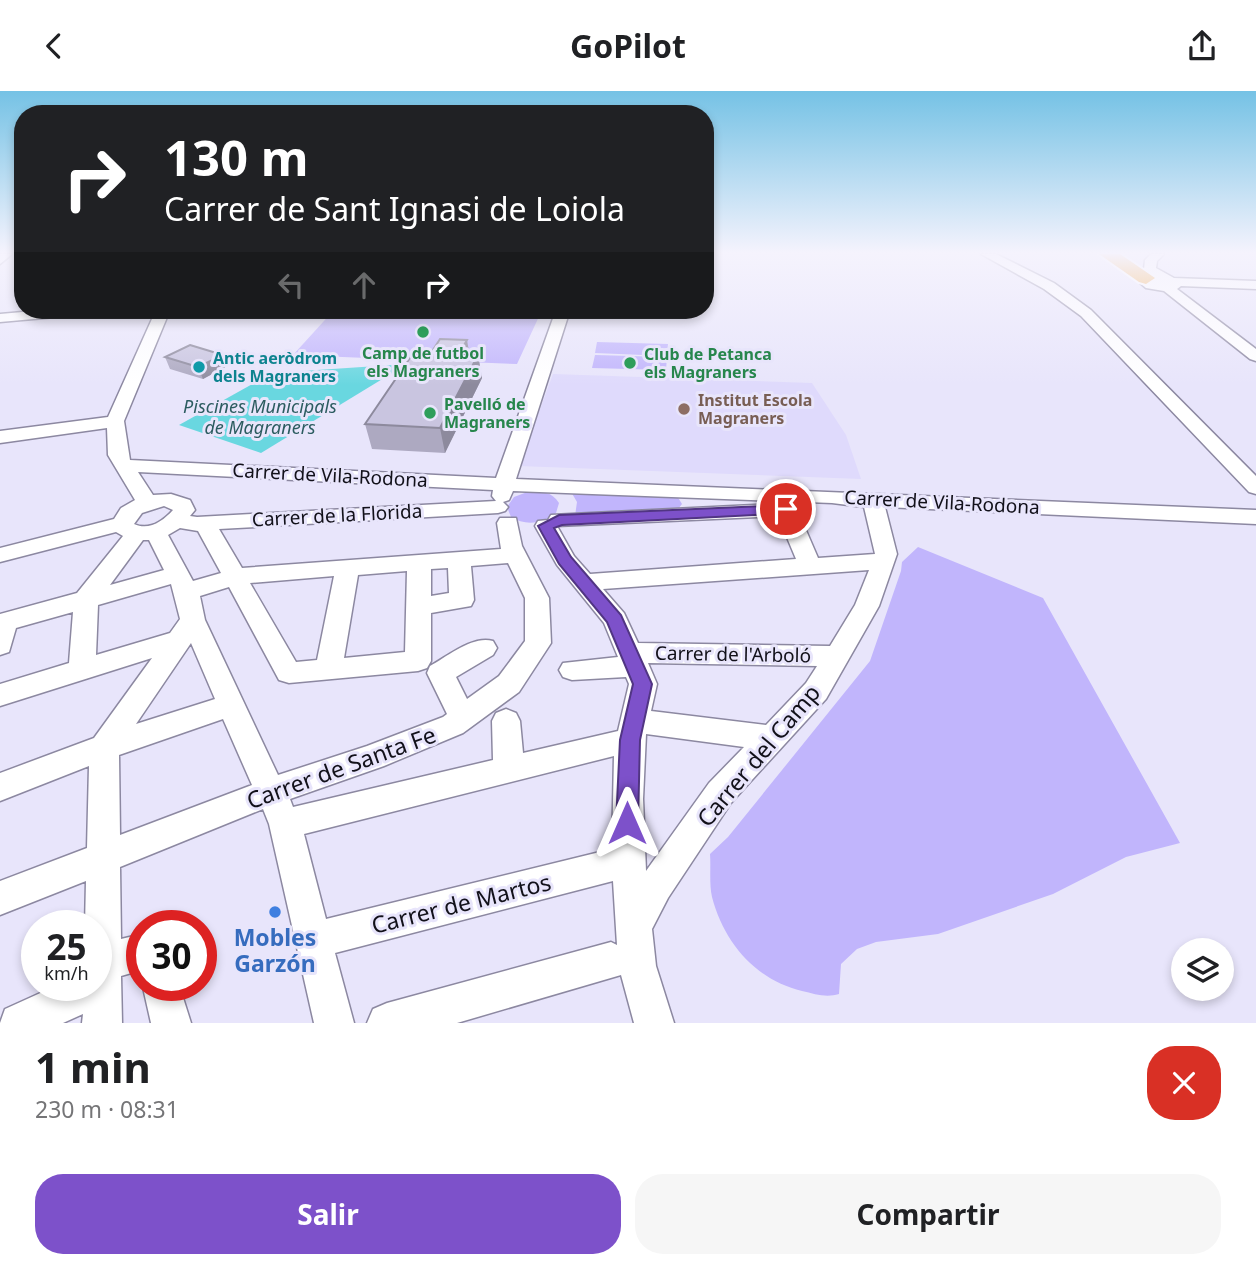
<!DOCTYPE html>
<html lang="es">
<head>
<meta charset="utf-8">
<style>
  body { margin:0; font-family:"Noto Sans",sans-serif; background:#f6f6f6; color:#202124; height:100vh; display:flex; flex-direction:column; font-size:26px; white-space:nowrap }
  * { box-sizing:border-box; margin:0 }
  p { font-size:23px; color:#757577 }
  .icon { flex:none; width:38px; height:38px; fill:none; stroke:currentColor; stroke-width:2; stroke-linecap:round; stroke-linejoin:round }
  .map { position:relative; height:932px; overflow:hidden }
  .side { display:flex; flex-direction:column; background:#fff; flex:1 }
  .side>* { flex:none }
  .hud { position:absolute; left:14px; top:14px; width:700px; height:214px; border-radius:28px; box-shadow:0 4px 10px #0003; background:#202124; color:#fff; overflow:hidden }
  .controls { position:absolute; left:1171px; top:847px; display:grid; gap:14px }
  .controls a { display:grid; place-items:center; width:63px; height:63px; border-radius:50%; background:#fff; box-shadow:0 4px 10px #0003; font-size:35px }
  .speed { position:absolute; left:21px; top:819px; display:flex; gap:14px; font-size:35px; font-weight:700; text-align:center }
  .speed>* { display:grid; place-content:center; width:91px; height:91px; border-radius:50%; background:#fff; box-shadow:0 4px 10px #0003; line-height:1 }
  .speed small { font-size:18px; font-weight:400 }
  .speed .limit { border:10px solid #d22; background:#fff; color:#111 }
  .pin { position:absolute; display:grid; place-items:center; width:60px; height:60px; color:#fff; margin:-30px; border:4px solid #fff; border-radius:50%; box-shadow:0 2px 7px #0007 }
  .me { position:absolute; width:77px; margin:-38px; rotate:0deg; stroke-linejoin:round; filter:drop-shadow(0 0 5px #0008) }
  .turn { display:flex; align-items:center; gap:24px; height:147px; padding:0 35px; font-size:32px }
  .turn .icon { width:91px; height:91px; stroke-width:2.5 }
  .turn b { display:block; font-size:49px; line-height:60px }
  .lanes { display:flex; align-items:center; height:66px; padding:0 35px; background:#0003; justify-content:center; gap:35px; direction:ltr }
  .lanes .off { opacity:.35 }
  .round { display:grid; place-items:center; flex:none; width:74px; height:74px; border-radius:28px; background:#f6f6f6 }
  .summary { display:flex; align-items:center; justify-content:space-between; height:119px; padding:0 35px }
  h1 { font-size:42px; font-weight:700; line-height:52px }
  .cta { display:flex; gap:14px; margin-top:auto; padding:14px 35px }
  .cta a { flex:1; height:80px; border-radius:28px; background:#7d51ca; color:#fff; font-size:28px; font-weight:700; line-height:80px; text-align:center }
  .cta a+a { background:#f6f6f6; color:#202124 }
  header { display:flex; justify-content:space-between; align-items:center; height:91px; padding:0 35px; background:#fff; font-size:32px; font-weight:700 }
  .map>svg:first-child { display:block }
</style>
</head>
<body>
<header><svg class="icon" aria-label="back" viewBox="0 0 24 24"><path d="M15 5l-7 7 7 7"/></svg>GoPilot<svg class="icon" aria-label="share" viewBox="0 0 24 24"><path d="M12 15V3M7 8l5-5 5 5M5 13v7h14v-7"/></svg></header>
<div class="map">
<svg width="1256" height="932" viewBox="0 0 1256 932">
  <rect width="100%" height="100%" fill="#e8e5fb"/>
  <path fill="#dfdafc" d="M553,283l259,9 34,52 15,44 -342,-13z"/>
  <path fill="#c1b5fc" d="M334,219h208l-25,54 -224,-9z
    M597,251l71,2 -1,12 -72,-3z
    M595,264l72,2 -1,13 -74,-2z
    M570,399l107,6 5,8 -4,5 -103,7 2,-14z
    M530,400c12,0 22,1 29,12l-3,10c-13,11 -31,13 -45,4l-4,-10 7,-10z
    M918,456l125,51 137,245 -54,14 -73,37 -115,40 -62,8 -19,7 -16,15 -2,30c-13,4 -24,0 -37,-3 -46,-11 -78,-48 -90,-94 -3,-13 -1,-30 -2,-43l18,-17 142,-176 31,-90 1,-9z"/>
  <path fill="#69d7e0" d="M407,273l-146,89 -82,-28 93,-52z"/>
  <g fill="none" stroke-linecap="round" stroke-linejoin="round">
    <g stroke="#8c88a1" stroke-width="3">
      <path id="minor" d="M0,163h12l-12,10z
        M981,163h15l58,29 37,27 165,166v18l-7,-2 -168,-176 -37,-27z
        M1151,163h13l-7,7 -1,7 18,10 82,3v8l-75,-3 -4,3 79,60v12l-6,-2 -86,-68 -18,-3 -7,-6v-6l11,-1 -6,-6 1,-9z
        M45,219h51l-7,4 -89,8v-8z
        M156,219h14l-46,111 6,39 366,18 60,-168h14l-54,169 740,31v14l-371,-17 12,47 -18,52 -53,93 -95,104 -63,95 -16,31 4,37 18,57h-40l-13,-48 -164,48h-90l6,-14 14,-6 224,-61 6,3 -4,-64 -278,72 19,70h-40l-45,-199 -6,-15 -143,58 1,72 21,-5v36l-21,6 1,47h-40l1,-9 -20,9h-63l5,-14 53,-24h38v-59h-11l1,-45 -86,34v-34l87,-33 2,-82 -89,35v-28l94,-35 58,-80 -152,48v-22l69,-21 4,-51 -57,16 -7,24 -9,3v-41l77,-21 46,-57 -7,-4 -116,30v-14l114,-29 7,-11 14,-8 -27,-45 -1,-27 -107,15v-12l108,-14zM138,381l355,18 -1,6 4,5 -299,16 -7,-1 5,-6 -5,-10 -19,-6 -18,1zM513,400l319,12 32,4 11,47 -57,4 -19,-44 6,-5 -4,-5 -7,-1 -243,12 -3,5 -10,1 -3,5 22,39 47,58 14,34 -55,6 -4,7 4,7 9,3 54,-3 3,7 -11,47 -95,22 -3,-32 -4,-8 -10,-4 -10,4 -4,8 1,39 -200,47 -3,-8 94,-33 79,-33 56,-41 32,-49 -2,-45 -27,-52 -6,-28h-16l-3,5 4,26 -259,19 -23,-39 279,-16 7,-2 3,-4 -5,-5 6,-2zM164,415l9,4c-10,11 -24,21 -39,14l8,-11zM778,425l18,43 -206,15 -16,-18 -17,-30zM180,437l18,3 23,42 -28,8 -25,-46zM143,449h6l15,30 -54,15zM508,472l17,35v43l-26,35 -32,23 -11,-22 37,-22 4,-7 -4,-7c-20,-6 -45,15 -63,25l-3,7 20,41 -4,3 -76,29 -89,29 -73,-155 -5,-24 29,-9 50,93 10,3 129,-12 9,-3 4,-7v-48l40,-7 3,-6 -3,-34zM448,477l1,25 -18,3v-27zM869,479l-14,35 -25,41 -192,-3 -14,-30 -21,-24zM407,480l-2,81 -61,6 14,-83zM334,485l-17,84 -21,2 -46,-79zM171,493l9,35 -10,14 -74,22 2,-50zM191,552l24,56 -79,25zM648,572l169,3 -11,17 -40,42 -115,-14 6,-27zM223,628l29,66 -132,50 -1,-80zM646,643l98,13 -35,36 -63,88 -3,-72zM614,665l-2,95 -4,-1 -282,69 -22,-85z
        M142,892l37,2 12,38h-40z"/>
    </g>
    <g stroke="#fff" stroke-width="4">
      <path id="highway" d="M1099,163h21l35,24 -9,6 -7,-2z"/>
    </g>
    <use href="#minor" fill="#fff" fill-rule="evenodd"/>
    <use href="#highway" fill="#f6a739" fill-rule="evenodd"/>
  </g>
  <path fill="#ada9c1" d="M431,262l47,2 4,23 -37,75 -73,-4 -7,-25z
    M165,266l62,9 -24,13 -33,-10z"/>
  <path fill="#8d8a9d" d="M467,249l4,23 -12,-9z
    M223,264l4,11 -24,13 -5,-12z
    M478,264l4,23 -37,75 -5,-25z"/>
  <path fill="#c9c5e0" stroke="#8d8a9d" stroke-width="2" d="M440,248l27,1 -8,14 19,1 -38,73 -75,-4 49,-72 17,1z
    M190,254l33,10 -25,12 -33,-10z"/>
  <linearGradient id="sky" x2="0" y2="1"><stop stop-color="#75c2e5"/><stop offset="0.55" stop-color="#f5f3fd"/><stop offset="1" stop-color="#f5f3fd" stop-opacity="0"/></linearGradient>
  <rect width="1256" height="294" fill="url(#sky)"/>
  <path fill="#7d51ca" stroke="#513583" stroke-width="2" d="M786,414l8,4 -3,4 -229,12 -8,3 17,29 50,58 31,69 -12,56 -2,83 -3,7 -8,3 -8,-3 -3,-7 4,-83 13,-56 -26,-62 -48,-58 -21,-38 21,-11z"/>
  <g fill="#2e9e5b" stroke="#e8e5fb" stroke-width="2.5">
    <circle cx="423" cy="241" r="7"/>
    <circle cx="630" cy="272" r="7"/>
    <circle cx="430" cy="322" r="7"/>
  </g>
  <circle fill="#0f9aa8" stroke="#e8e5fb" stroke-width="2.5" cx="199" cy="276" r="7"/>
  <circle fill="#8d6e63" stroke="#e8e5fb" stroke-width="2.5" cx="684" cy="318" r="7"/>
  <circle fill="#3f7fe0" stroke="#e8e5fb" stroke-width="2.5" cx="275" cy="821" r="7"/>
  <g text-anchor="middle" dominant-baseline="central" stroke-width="6" stroke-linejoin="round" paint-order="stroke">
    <g font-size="16" font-weight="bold" fill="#27864d" stroke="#e8e5fb" text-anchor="start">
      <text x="423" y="262" text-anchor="middle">Camp de futbol<tspan x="423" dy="18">els Magraners</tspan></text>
      <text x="644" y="263">Club de Petanca<tspan x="644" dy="18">els Magraners</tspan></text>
      <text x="444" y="313">Pavelló de<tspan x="444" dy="18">Magraners</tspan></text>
    </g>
    <g font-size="16" font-weight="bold" fill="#0d838f" stroke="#e8e5fb" text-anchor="start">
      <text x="213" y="267">Antic aeròdrom<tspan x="213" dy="18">dels Magraners</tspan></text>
    </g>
    <g font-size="16" font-weight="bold" fill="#785e54" stroke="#e8e5fb" text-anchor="start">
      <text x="698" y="309">Institut Escola<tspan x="698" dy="18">Magraners</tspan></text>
    </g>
    <g font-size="18" font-style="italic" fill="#2c5c60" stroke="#e8e5fb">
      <text x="260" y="315">Piscines Municipals<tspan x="260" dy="21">de Magraners</tspan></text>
    </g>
    <g font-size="19" fill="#12111a" stroke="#e8e5fb">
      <text transform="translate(330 384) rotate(3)">Carrer de Vila-Rodona</text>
      <text transform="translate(942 411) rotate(3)">Carrer de Vila-Rodona</text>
      <text transform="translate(337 424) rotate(-3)">Carrer de la Florida</text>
      <text transform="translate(733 563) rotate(1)">Carrer de l'Arboló</text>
    </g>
    <g font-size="23" fill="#12111a" stroke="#e8e5fb">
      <text transform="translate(758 664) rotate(-50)">Carrer del Camp</text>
      <text transform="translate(341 676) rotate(-20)">Carrer de Santa Fe</text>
      <text transform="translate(461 812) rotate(-14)">Carrer de Martos</text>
    </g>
    <g font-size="23" font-weight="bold" fill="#366cbe" stroke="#e8e5fb">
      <text x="275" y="846">Mobles<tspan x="275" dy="26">Garzón</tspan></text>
    </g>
  </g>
</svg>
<div class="controls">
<a><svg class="icon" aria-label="layers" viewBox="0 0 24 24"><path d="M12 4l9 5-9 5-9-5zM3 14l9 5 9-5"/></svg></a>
</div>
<div class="speed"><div>25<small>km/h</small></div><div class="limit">30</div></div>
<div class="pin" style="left:786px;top:418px;background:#d93025"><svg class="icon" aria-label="arrive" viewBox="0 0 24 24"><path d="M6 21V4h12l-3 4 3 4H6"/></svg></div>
<svg class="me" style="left:627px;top:732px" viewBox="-20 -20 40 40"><path d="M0-17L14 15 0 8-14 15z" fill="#7d51ca" stroke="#fff" stroke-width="4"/></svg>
<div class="hud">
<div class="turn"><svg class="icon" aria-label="right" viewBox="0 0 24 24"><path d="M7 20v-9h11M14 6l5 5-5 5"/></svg><div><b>130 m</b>Carrer de Sant Ignasi de Loiola</div></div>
<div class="lanes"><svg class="icon off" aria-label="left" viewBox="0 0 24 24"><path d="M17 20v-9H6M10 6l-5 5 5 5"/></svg><svg class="icon off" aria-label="ahead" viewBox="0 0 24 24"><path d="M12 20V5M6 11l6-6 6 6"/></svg><svg class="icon" aria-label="right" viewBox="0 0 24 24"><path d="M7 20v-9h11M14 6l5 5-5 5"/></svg></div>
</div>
</div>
<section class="side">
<div class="summary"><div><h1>1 min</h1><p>230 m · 08:31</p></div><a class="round" style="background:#d93025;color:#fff"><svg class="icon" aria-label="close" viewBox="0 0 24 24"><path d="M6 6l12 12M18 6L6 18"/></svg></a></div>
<div class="cta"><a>Salir</a><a>Compartir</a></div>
</section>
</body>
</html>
